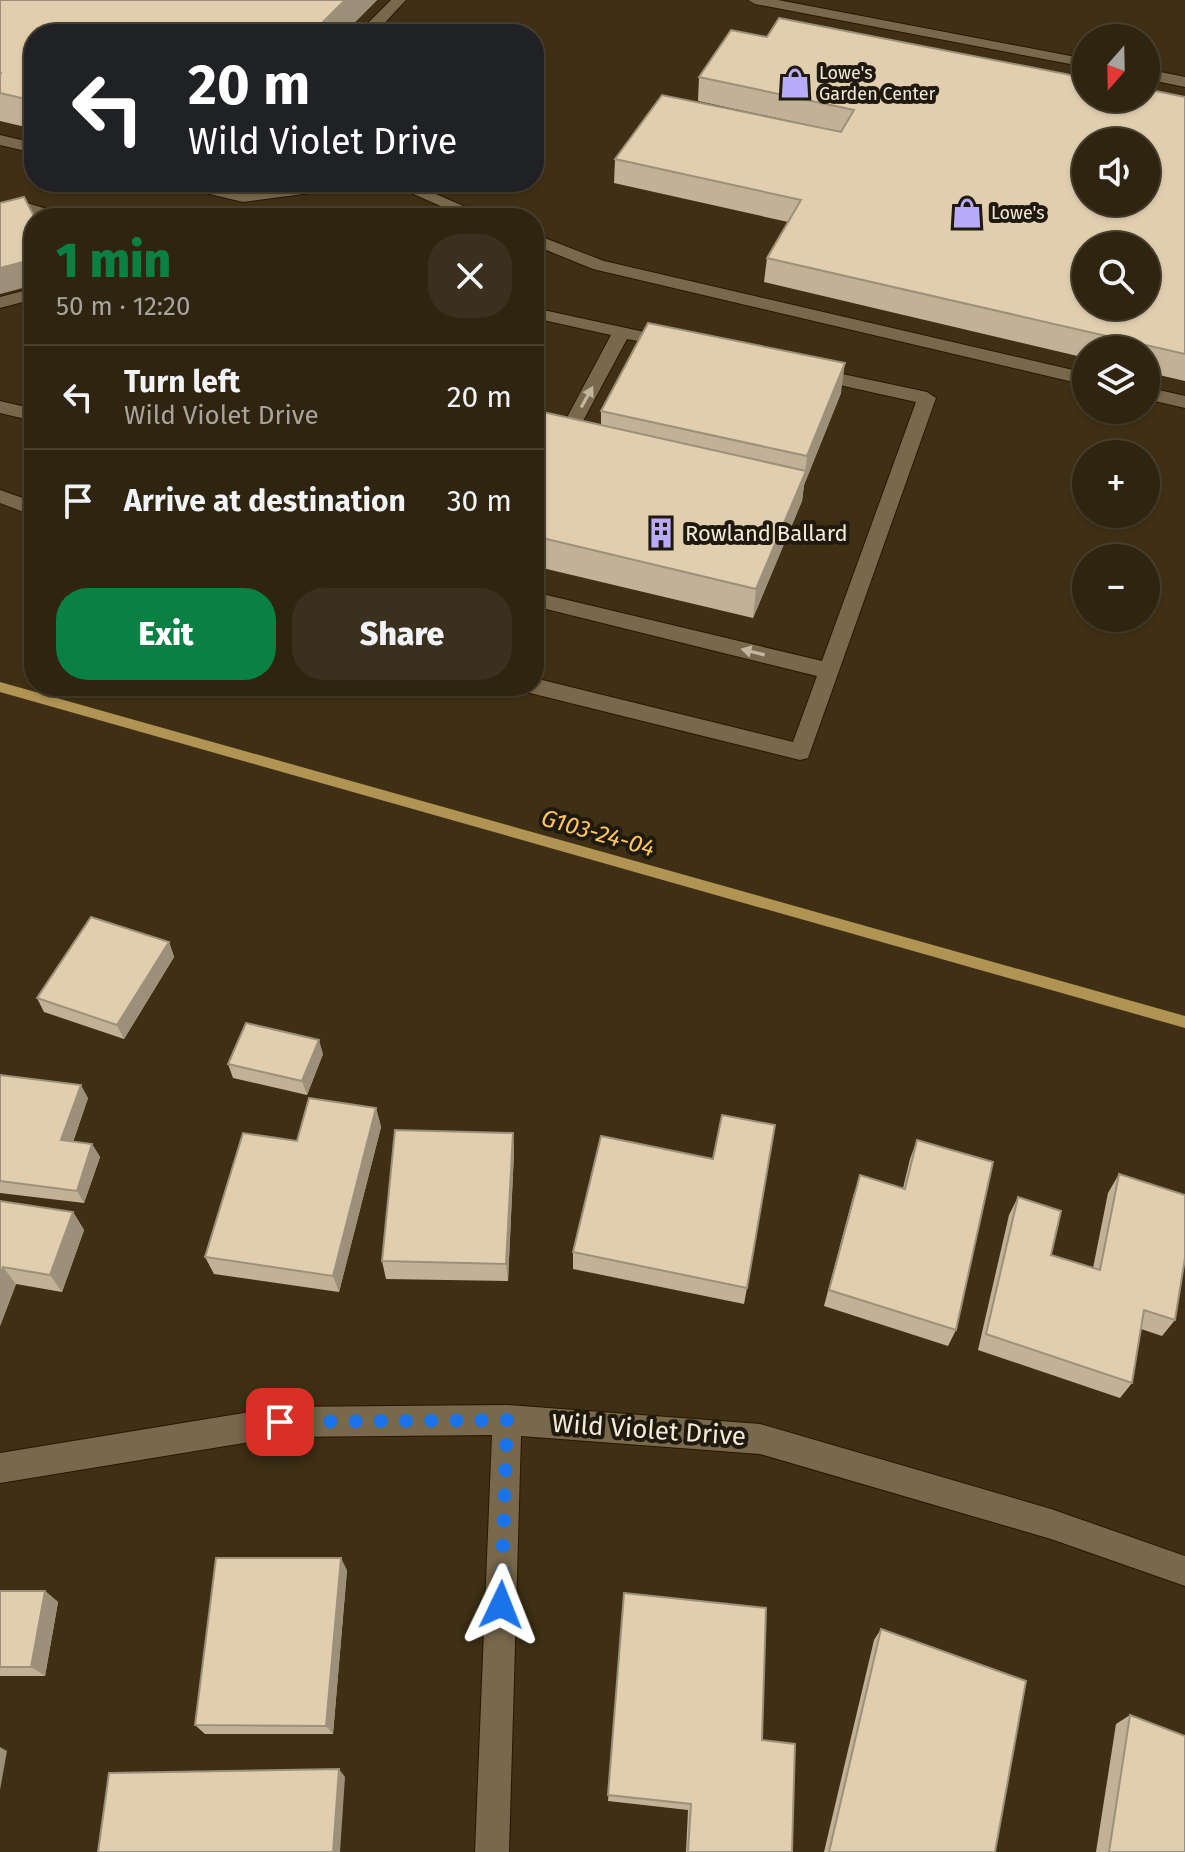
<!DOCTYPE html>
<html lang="en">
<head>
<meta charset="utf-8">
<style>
  body { margin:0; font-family:"Fira Sans",sans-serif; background:#3b301e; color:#f1f3f6; height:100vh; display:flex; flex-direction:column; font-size:30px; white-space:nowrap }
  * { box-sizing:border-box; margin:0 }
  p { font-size:26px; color:#a7a49f }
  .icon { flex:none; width:44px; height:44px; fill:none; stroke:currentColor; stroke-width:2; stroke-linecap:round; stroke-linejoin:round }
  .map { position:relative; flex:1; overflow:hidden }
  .details { position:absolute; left:24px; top:208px; width:520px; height:488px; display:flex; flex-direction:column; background:#2f2410; border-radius:32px; box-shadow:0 2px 6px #0004,0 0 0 2px #4a4130 }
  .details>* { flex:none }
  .top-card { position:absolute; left:24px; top:24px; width:520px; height:168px; border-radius:32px; box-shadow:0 2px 6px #0004,0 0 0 2px #4a4130; background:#202124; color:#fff; overflow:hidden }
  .needle { width:52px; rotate:200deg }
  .fabs { position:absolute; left:1072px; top:24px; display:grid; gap:16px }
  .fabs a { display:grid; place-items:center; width:88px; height:88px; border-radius:50%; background:#2f2410; box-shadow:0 2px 6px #0004,0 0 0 2px #4a4130; font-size:40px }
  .pin { position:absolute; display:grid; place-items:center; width:68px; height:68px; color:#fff; margin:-34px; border-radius:16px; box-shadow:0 4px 12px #0006 }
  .me { position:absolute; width:88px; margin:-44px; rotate:2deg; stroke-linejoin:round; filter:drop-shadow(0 0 6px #0008) }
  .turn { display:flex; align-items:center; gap:28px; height:168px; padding:0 32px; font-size:36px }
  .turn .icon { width:104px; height:104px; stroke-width:2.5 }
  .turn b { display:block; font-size:56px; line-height:68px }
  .round { display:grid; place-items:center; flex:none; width:84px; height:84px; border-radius:32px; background:#3b301e }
  .overview { display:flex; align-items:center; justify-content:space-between; height:136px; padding:0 32px }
  h1 { font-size:48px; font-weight:800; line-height:60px; color:#0b8043 }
  .action { display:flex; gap:16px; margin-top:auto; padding:16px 32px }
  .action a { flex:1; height:92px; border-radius:32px; background:#0b8043; color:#fff; font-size:32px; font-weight:800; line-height:92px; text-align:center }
  .action a+a { background:#3b301e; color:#f1f3f6 }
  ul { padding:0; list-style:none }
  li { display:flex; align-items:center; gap:24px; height:104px; padding:0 32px; border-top:2px solid #4a4130 }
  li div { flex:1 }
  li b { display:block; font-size:30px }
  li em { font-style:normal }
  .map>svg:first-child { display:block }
</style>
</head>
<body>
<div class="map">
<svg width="1185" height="1852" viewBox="0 0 1185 1852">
  <rect width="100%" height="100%" fill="#3f3015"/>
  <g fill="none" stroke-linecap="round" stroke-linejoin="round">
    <path fill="#b19354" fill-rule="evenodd" d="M0,682l1185,334v12l-1185,-336z"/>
    <g stroke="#261800" stroke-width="2">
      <path id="lane" d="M391,0h15l-27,29 2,5h-14l-3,-6 2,-3z
        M748,0h30l308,59v8l-331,-63z
        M1146,69l39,8v10l-39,-8z
        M0,135l34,8v10l-34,-8z
        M170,182h29l44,10 76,-10h45l-8,5 -113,15 -71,-17z
        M386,182h22l83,36h-23z
        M27,203l36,11 2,4h-24l-14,-5 -27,8v-10z
        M534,234l70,27 482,112v12l-493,-116 -59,-24z
        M34,288v11l-34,9v-11z
        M534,308l138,30 9,5 -9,5 -45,-9 -51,95 -7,2 -35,-8v-12l30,7 47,-88 -77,-17z
        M814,368l113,24 9,6 -128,360 -8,2 -274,-68 -3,-6h11v-8l259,64 24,-66 -283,-70v-14l288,69 94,-259 -108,-24 -3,-4z
        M1146,387l39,9v12l-39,-9z
        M0,401l34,8v12l-34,-8z
        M0,490l34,12v14l-34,-13z"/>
    </g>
    <g stroke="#261800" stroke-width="2">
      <path id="street" d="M507,1405l253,19 291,85 134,47v30l-134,-47 -291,-85 -239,-18 -12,416h-34l17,-417 -212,2 -280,46v-30l280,-46z"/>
    </g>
    <use href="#lane" fill="#79694c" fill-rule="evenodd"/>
    <use href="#street" fill="#79694c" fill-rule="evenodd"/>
  </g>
  <path fill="#c1b196" d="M0,0h377l-34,34h-309v95l-34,-8z
    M767,37l418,60v284l-39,-9v-22h-60v8l-322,-76 3,-24 21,-36 -174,-39 1,-24 222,-28 -139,-30 1,-24z
    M841,393l-37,92 -2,16 -49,117 -219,-52v-156l67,15v-14z
    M169,942l5,15 -50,82 -80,-27 -7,-14z
    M323,1054l-16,41 -74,-17 -5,-14z
    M0,1075l88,23 -15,44 19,2 8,13 -16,46 -84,-10z
    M376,1108l5,19 -42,165 -125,-18 -9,-17 92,-116z
    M513,1133l1,19 -6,129 -122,-2 -4,-18z
    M917,1140l39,190 -8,16 -124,-40 30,-113 49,-5 7,-29z
    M1119,1174l56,146 -13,16 -21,-7 -9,54 -12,15 -142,-48 31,-135 9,-18 33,58 42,13 15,-75z
    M0,1201l73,11 11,18 -22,62 -46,-8 -16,42z
    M573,1252l174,36 -3,16 -171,-35z
    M347,1570l-14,164h-128l-10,-9z
    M0,1591h45l13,11 -13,74h-45z
    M624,1593l138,147 30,112h-106l2,-42 -80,-9z
    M881,1629l114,223h-171l50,-212z
    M1130,1715l55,137h-89l20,-128z"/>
  <path fill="#9d907a" d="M345,0h32l-34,34h-32z
    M34,259v26l-34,9v-26z
    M845,363l-4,30 -37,92 -2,16 -49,117 3,-29 49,-117 2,-16z
    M169,942l5,15 -50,82 -7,-14z
    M319,1040l4,14 -16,41 -5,-14z
    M81,1085l7,13 -19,56 -8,-14z
    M376,1108l5,19 -42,165 -6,-16z
    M513,1133l1,19 -6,129 -2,-17z
    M92,1144l8,13 -16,46 -7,-12z
    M73,1212l11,18 -22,62 -12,-17z
    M3,1267l13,17 -16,42v-51z
    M341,1558l6,12 -14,164 -7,-8z
    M45,1591l13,11 -13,74 -14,-9z
    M0,1747l7,4 -7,39z
    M339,1769l6,8 -5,75h-7z"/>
  <path fill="#e0ceaf" stroke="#9d907a" stroke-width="2" fill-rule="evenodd" d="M0,0h345l-34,34h-277v67l-34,-8v-19l1,-1 -1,-1z
    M779,18l307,60v20h60v-9l39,8v257l-418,-96 34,-58 -186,-41 47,-64 179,37 13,-22 -155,-33 32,-47 36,7zM1086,142h60v60h-60zM1086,246h60v60h-60z
    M24,197l11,21h-1v41l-34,9v-65z
    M648,323l197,40 -38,93 -206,-45z
    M534,410l272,61 -50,118 -222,-53z
    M91,917l78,25 -52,83 -80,-27z
    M246,1023l73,17 -17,41 -74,-17z
    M0,1075l81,10 -20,55 31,4 -15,47 -77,-10z
    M309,1098l67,10 -43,168 -128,-19 38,-124 54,8z
    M722,1115l53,10 -28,163 -174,-36 28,-116 112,23z
    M395,1130l118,3 -7,131 -124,-3z
    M917,1140l76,22 -37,168 -127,-40 31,-115 45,14z
    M1119,1174l66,21v63l-10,62 -31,-10 -12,73 -146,-49 32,-137 43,14 -10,44 49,15z
    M0,1201l73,11 -23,63 -47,-8 -3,8z
    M216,1558h125l-15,168 -131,-1z
    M0,1591h45l-14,76h-31z
    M624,1593l142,15 -4,132 33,4 -3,108h-104l3,-48 -83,-9z
    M881,1629l145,52 -31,171h-166z
    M1130,1715l55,21v116h-76z
    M339,1769l-6,83h-235l11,-79z"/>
  <defs><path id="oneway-solid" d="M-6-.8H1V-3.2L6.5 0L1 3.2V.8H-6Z" transform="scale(2)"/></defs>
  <g fill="#c2b6a1">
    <use href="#oneway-solid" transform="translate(587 397) rotate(-61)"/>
    <use href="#oneway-solid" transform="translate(753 652) rotate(-166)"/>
  </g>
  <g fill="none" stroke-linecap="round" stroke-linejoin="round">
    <path stroke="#1a73e8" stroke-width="14" stroke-dasharray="0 25.2" d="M280,1422l227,-2 -6,185"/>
  </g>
  <defs>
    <g id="shop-bare" transform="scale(2.4)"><path d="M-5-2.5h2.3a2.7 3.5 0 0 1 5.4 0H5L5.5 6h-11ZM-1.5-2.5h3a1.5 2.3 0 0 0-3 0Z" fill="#b8abf7" stroke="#201a0e" stroke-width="2.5" paint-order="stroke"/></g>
    <g id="building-bare" transform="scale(2.4)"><path d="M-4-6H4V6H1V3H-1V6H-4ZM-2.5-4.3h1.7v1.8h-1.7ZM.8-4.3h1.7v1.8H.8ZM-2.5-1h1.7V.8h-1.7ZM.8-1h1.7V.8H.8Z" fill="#b8abf7" stroke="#201a0e" stroke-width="2.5" paint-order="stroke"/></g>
  </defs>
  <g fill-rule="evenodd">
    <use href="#shop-bare" x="795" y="83"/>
    <use href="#shop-bare" x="967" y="213"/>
    <use href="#building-bare" x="661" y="533"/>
  </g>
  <g text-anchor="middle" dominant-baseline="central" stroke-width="8" stroke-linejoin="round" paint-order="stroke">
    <g font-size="18" fill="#f3eada" stroke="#201a0e" text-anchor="start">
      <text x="819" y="73">Lowe's<tspan x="819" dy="21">Garden Center</tspan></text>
      <text x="991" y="213">Lowe's</text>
    </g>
    <g font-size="22" fill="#f3eada" stroke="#201a0e" text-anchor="start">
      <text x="685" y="533">Rowland Ballard</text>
    </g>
    <g font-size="24" font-style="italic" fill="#fec75e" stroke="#201a0e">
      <text transform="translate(598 833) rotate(16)">G103-24-04</text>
    </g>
    <g font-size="26" fill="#f3eada" stroke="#201a0e">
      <text transform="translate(649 1430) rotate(4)">Wild Violet Drive</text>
    </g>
  </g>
</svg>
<div class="fabs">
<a><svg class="needle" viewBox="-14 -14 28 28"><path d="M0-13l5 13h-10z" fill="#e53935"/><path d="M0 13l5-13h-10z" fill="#a7a49f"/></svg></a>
<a><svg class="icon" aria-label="sound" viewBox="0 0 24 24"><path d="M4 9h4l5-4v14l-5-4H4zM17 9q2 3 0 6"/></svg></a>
<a><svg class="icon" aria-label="search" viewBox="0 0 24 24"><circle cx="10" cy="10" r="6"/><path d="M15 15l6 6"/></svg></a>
<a><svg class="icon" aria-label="layers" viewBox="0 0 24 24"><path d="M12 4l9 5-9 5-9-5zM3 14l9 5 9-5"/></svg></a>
<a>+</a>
<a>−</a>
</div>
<div class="pin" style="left:280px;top:1422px;background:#d93025"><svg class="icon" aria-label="arrive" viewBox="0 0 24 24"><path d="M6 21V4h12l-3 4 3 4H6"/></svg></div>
<svg class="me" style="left:501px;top:1605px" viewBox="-20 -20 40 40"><path d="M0-17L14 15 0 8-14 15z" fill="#1a73e8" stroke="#fff" stroke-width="4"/></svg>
<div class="top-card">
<div class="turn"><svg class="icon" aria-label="left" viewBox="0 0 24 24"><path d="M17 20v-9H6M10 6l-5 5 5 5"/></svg><div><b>20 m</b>Wild Violet Drive</div></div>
</div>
<section class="details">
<div class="overview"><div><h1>1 min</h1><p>50 m · 12:20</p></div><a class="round"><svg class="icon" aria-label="close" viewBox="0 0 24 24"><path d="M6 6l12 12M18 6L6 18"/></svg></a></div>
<ul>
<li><svg class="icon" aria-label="left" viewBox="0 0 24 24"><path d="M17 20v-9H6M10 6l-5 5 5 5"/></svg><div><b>Turn left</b><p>Wild Violet Drive</p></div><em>20 m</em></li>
<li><svg class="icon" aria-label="arrive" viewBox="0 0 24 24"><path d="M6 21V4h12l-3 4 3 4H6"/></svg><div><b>Arrive at destination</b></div><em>30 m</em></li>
</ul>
<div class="action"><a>Exit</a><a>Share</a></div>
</section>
</div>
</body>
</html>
